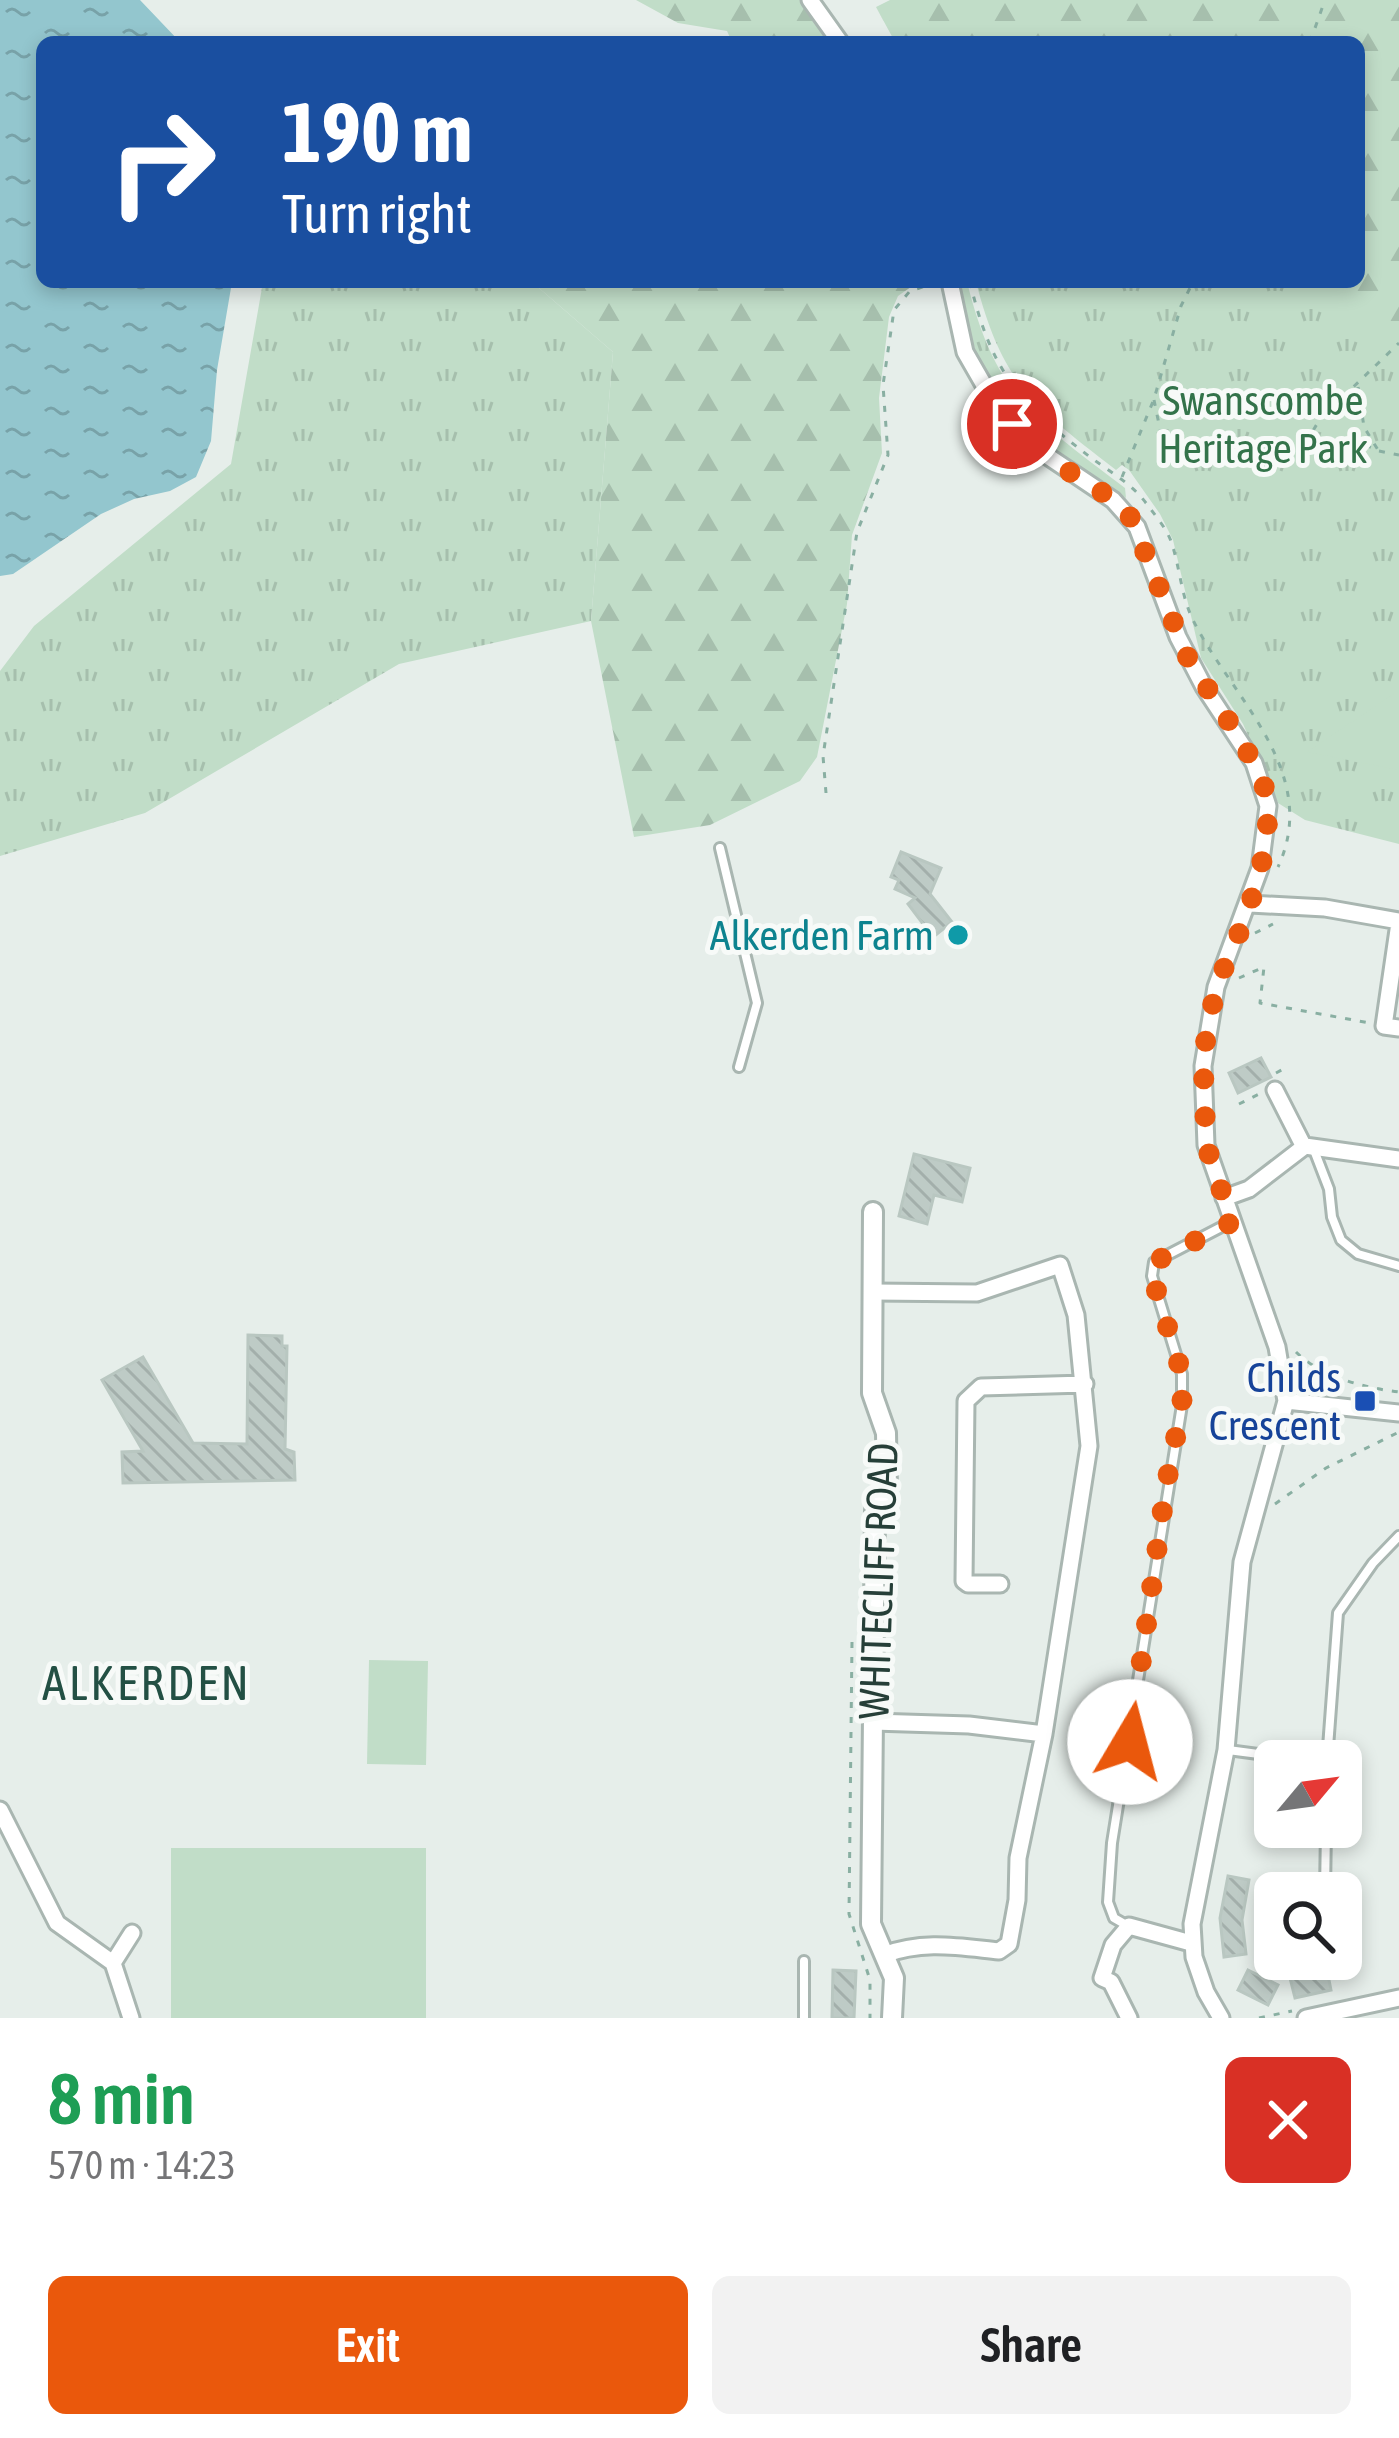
<!DOCTYPE html>
<html lang="en">
<head>
<meta charset="utf-8">
<style>
  body { margin:0; font-family:"Asap Condensed",sans-serif; background:#f2f2f2; color:#202124; height:100vh; display:flex; flex-direction:column; font-size:45px; white-space:nowrap }
  * { box-sizing:border-box; margin:0 }
  p { font-size:39px; color:#757577 }
  .icon { flex:none; width:66px; height:66px; fill:none; stroke:currentColor; stroke-width:2; stroke-linecap:round; stroke-linejoin:round }
  .map { position:relative; height:2018px; overflow:hidden }
  .panel { display:flex; flex-direction:column; background:#fff; flex:1 }
  .panel>* { flex:none }
  .banner { position:absolute; left:36px; top:36px; width:1329px; height:252px; border-radius:18px; box-shadow:0 6px 18px #0003; background:#1a4fa0; color:#fff; overflow:hidden }
  .needle { width:78px; rotate:61deg }
  .tools { position:absolute; left:1254px; top:1740px; display:grid; gap:24px }
  .tools a { display:grid; place-items:center; width:108px; height:108px; border-radius:18px; background:#fff; box-shadow:0 6px 18px #0003; font-size:60px }
  .pin { position:absolute; display:grid; place-items:center; width:102px; height:102px; color:#fff; margin:-51px; border:6px solid #fff; border-radius:50%; box-shadow:0 3px 12px #0007 }
  .me { position:absolute; width:132px; margin:-66px; rotate:8deg; stroke-linejoin:round; filter:drop-shadow(0 0 9px #0008) }
  .turn { display:flex; align-items:center; gap:42px; height:252px; padding:0 48px; font-size:54px }
  .turn .icon { width:156px; height:156px; stroke-width:2.5 }
  .turn b { display:block; font-size:84px; line-height:102px }
  .round { display:grid; place-items:center; flex:none; width:126px; height:126px; border-radius:18px; background:#f2f2f2 }
  .headline { display:flex; align-items:center; justify-content:space-between; height:204px; padding:0 48px }
  h1 { font-size:72px; font-weight:600; line-height:90px; color:#1e9e55 }
  .cta { display:flex; gap:24px; margin-top:auto; padding:24px 48px }
  .cta a { flex:1; height:138px; border-radius:18px; background:#ea580c; color:#fff; font-size:48px; font-weight:600; line-height:138px; text-align:center }
  .cta a+a { background:#f2f2f2; color:#202124 }
  .map>svg:first-child { display:block }
</style>
</head>
<body>
<div class="map">
<svg width="1399" height="2018" viewBox="0 0 1399 2018">
  <defs>
    <pattern id="grass-tufts" width="24" height="20" patternUnits="userSpaceOnUse" patternTransform="scale(3)"><rect width="24" height="20" fill="#c1ddc8"/><path d="M3 7l-1-3M5 7V3M7 7l1-3M15 17l-1-3M17 17v-4M19 17l1-3" fill="none" stroke="#a6bfad"/></pattern>
    <pattern id="forest-firs" width="22" height="20" patternUnits="userSpaceOnUse" patternTransform="scale(3)"><rect width="22" height="20" fill="#c1ddc8"/><path d="M5 1l3.5 6h-7zM16 11l3.5 6h-7z" fill="#a6bfad"/></pattern>
    <pattern id="water-ripples" width="26" height="14" patternUnits="userSpaceOnUse" patternTransform="scale(3)"><rect width="26" height="14" fill="#93c6ce"/><path d="M2 4q2-2 4 0t4 0M15 11q2-2 4 0t4 0" fill="none" stroke="#78a2a8"/></pattern>
    <pattern id="building-back-hatch" width="6" height="6" patternUnits="userSpaceOnUse" patternTransform="scale(3)"><rect width="6" height="6" fill="#becbc6"/><path d="M-1 5l2 2M0 0l6 6M5-1l2 2" fill="none" stroke="#a3afab"/></pattern>
  </defs>
  <rect width="100%" height="100%" fill="#e6eeea"/>
  <path fill="url(#grass-tufts)" d="M1399,278v566l-94,-24 -27,-17 -35,-79 -42,-66 -28,-118 -13,-26 -31,-44 -7,-5 -6,5c-81,-63 -113,-84 -140,-188h383z
    M263,282h269l81,70 -22,269 -192,43 -254,149 -145,43v-185l34,-45 197,-162z
    M958,282h9c29,116 68,137 158,206l1,10c-23,-17 -49,-29 -73,-45 -57,-42 -85,-103 -95,-171z"/>
  <path fill="url(#forest-firs)" d="M636,0h170l30,42h-104l-5,-11 -49,-8z
    M890,0h509v337l-4,1 -77,-56h41v-240h-464l-19,-35z
    M532,282h386l-20,14 -9,21 -10,81 3,55 -30,82 -5,69 -30,153 -17,24 -90,44 -76,12 -43,-216 22,-269z"/>
  <path fill="#c1ddc8" d="M1399,685v85l-92,-18 88,-59z
    M369,1660l59,1 -2,104 -59,-1z
    M171,1848h255v170h-255z"/>
  <path fill="url(#water-ripples)" d="M0,0h140l40,42h-138v240h190l-15,88 -6,71 -15,36 -26,14 -36,8 -33,15 -88,60 -13,2z"/>
  <path fill="url(#building-back-hatch)" stroke="#b9c7c1" stroke-width="3" d="M901,852l40,16 -11,26 22,28 -19,15 -25,-33 7,-6 -20,-9 4,-9 -8,-3z
    M1261,1058l10,19 -33,16 -9,-20z
    M914,1154l56,14 -8,34 -28,-7 -7,29 -28,-8z
    M248,1335l34,1v10h5l-2,103 9,3 1,28 -172,3 -1,-31 21,-1 -41,-71 41,-23 50,86 54,1z
    M1228,1876l21,4 -7,40 4,34 -22,3 -4,-39z
    M833,1970l23,1 -2,47h-22z
    M1248,1970l30,15 -10,20 -30,-15z
    M1327,1970l4,20 -36,8 -5,-20z"/>
  <g fill="none" stroke-linecap="round" stroke-linejoin="round">
    <g stroke="#a9b6b1" stroke-width="14">
      <path id="service" d="M720,848l37,155 -18,64
        M1314,1150l15,39 3,28 9,23 17,14 41,12
        M1228,1750l83,11
        M1327,1761l11,-148 35,-50 26,-27
        M1325,1893l1,-66
        M1128,1926l-14,-8 -6,-16 4,-59 70,-438v-31l-30,-98 2,-14 77,-40
        M804,2018v-57"/>
    </g>
    <g stroke="#a9b6b1" stroke-width="21">
      <path id="minor" d="M810,0l30,42
        M950,282l15,70 31,54 41,43 76,51 24,27 41,110 26,50 50,76 14,43 -8,62 -44,119 -13,79 3,79 71,202 9,54 -44,161 -16,188 -34,174 2,33 12,35 15,26
        M1250,904l75,4 74,13
        M1399,923l-15,103 15,2
        M1275,1090l29,57
        M1224,1198l25,-9 56,-43 94,13
        M873,1292l104,1 83,-28 16,50 13,131 -45,288 -26,124 -1,42 -8,44 -10,7c-40,-4 -76,-11 -115,4
        M1286,1401l113,12
        M1000,1584h-32l-4,-3 2,-180 15,-14 104,-3
        M873,1722l96,3 75,9
        M0,1810l57,113 56,40
        M131,2018l-18,-55 19,-30
        M1129,2018l-18,-36 -9,-4 11,-33 16,-19 62,17
        M1306,2018l93,-20"/>
    </g>
    <g stroke="#a9b6b1" stroke-width="24">
      <path id="tertiary" d="M873,1212l-1,181 14,40 1,56 -12,21 -4,414 23,54 -2,40"/>
    </g>
    <path stroke="#89afa2" stroke-width="3" stroke-dasharray="6 9" stroke-linecap="butt" d="M1310,42l15,-42
      M970,282c21,89 48,120 120,175 19,14 42,27 56,46 9,12 20,25 25,38 9,26 10,55 22,79 38,77 129,152 85,247
      M1358,387l6,40 14,23 -21,-8 -27,3 -22,-6 12,-20 79,-76
      M1154,400l7,34 18,11 28,2 31,12 69,-19
      M1379,451l20,4
      M1122,477l32,-78 27,-93 12,-24
      M826,793l-3,-37 34,-224 31,-77 -5,-70 11,-75 16,-19 22,-7
      M1255,933l18,-9
      M1239,978l25,-11 -4,36 110,20
      M1276,1073l11,-6
      M1239,1104l20,-10
      M1296,1352c25,25 69,36 103,40
      M1275,1504l51,-36 73,-36
      M852,1642l-3,272 21,66v38
      M1259,2018l33,-7"/>
    <use href="#service" stroke="#fff" stroke-width="8"/>
    <use href="#minor" stroke="#fff" stroke-width="15"/>
    <use href="#tertiary" stroke="#fff" stroke-width="18"/>
  </g>
  <g fill="none" stroke-linecap="round" stroke-linejoin="round">
    <path stroke="#ea580c" stroke-width="21" stroke-dasharray="0 37.8" d="M1012,424l42,38 60,38 17,18 57,140 56,87 20,40 4,35 -7,48 -15,49 -30,70 -13,68 3,90 26,77 -78,40 -2,14 30,98v32l-16,79 -36,257"/>
  </g>
  <circle fill="#0f9aa8" stroke="#f7faf8" stroke-width="4.5" cx="958" cy="935" r="12"/>
  <rect fill="#1a4fb4" stroke="#f7faf8" stroke-width="4.5" x="1353" y="1389" width="24" height="24" rx="6"/>
  <g text-anchor="middle" dominant-baseline="central" stroke-width="10" stroke-linejoin="round" paint-order="stroke">
    <g font-size="42" fill="#33734a" stroke="#f7faf8">
      <text x="1263" y="400">Swanscombe<tspan x="1263" dy="48">Heritage Park</tspan></text>
    </g>
    <g font-size="42" fill="#0d838f" stroke="#f7faf8" text-anchor="end">
      <text x="934" y="935">Alkerden Farm</text>
    </g>
    <g font-size="42" fill="#164399" stroke="#f7faf8" text-anchor="end">
      <text x="1341" y="1377">Childs<tspan x="1341" dy="48">Crescent</tspan></text>
    </g>
    <g font-size="42" fill="#263f38" stroke="#f7faf8">
      <text transform="translate(878 1581) rotate(-88)">WHITECLIFF ROAD</text>
    </g>
    <g font-size="48" letter-spacing="3" fill="#235044" stroke="#f7faf8">
      <text x="147" y="1682">ALKERDEN</text>
    </g>
  </g>
</svg>
<div class="tools">
<a><svg class="needle" viewBox="-14 -14 28 28"><path d="M0-13l5 13h-10z" fill="#e53935"/><path d="M0 13l5-13h-10z" fill="#757577"/></svg></a>
<a><svg class="icon" aria-label="search" viewBox="0 0 24 24"><circle cx="10" cy="10" r="6"/><path d="M15 15l6 6"/></svg></a>
</div>
<div class="pin" style="left:1012px;top:424px;background:#d93025"><svg class="icon" aria-label="arrive" viewBox="0 0 24 24"><path d="M6 21V4h12l-3 4 3 4H6"/></svg></div>
<svg class="me" style="left:1130px;top:1742px" viewBox="-20 -20 40 40"><circle r="19" fill="#fff"/><path d="M0-13L10 11 0 6-10 11z" fill="#ea580c"/></svg>
<div class="banner">
<div class="turn"><svg class="icon" aria-label="right" viewBox="0 0 24 24"><path d="M7 20v-9h11M14 6l5 5-5 5"/></svg><div><b>190 m</b>Turn right</div></div>
</div>
</div>
<section class="panel">
<div class="headline"><div><h1>8 min</h1><p>570 m · 14:23</p></div><a class="round" style="background:#d93025;color:#fff"><svg class="icon" aria-label="close" viewBox="0 0 24 24"><path d="M6 6l12 12M18 6L6 18"/></svg></a></div>
<div class="cta"><a>Exit</a><a>Share</a></div>
</section>
</body>
</html>
